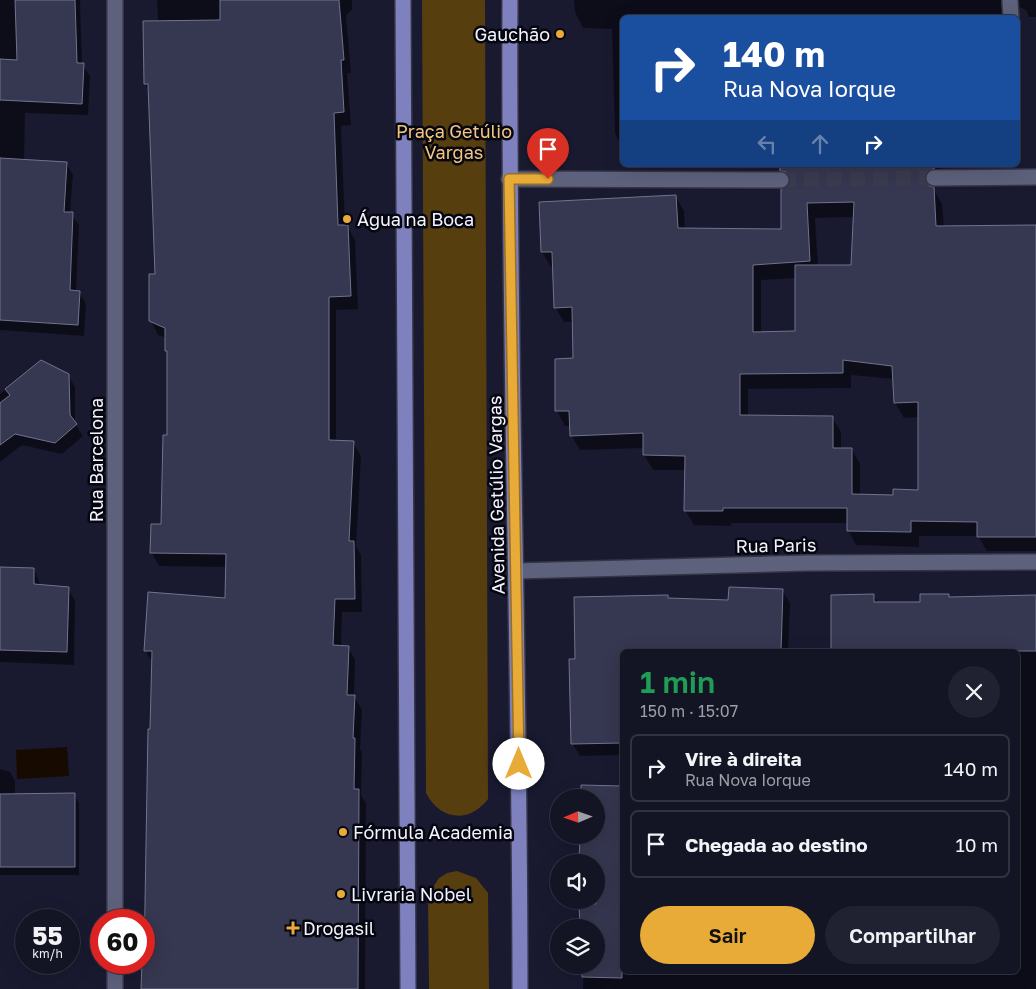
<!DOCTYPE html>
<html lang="pt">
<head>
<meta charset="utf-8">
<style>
  body { margin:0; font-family:"Golos Text",sans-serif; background:#202131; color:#f1f3f6; height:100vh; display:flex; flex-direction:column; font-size:19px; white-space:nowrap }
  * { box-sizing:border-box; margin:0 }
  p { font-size:16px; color:#9d9ea6 }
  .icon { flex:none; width:28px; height:28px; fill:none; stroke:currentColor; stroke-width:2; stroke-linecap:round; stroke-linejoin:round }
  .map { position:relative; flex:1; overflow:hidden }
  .details { position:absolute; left:620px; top:649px; width:400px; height:325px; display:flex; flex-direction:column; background:#131424; border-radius:8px; box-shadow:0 5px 20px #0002,0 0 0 1px #323341 }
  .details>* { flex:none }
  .banner { position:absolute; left:620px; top:15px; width:400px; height:152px; border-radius:8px; box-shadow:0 5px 20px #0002,0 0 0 1px #323341; background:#1a4fa0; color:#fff; overflow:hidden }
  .needle { width:32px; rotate:268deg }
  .fabs { position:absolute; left:550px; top:789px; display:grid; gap:10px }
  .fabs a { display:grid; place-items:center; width:55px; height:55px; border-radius:50%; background:#131424; box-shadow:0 5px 20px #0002,0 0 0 1px #323341; font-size:25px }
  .speed { position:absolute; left:15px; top:909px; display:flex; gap:10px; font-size:25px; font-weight:700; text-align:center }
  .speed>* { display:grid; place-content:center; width:65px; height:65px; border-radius:50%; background:#131424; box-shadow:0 5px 20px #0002,0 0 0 1px #323341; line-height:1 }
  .speed small { font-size:12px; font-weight:400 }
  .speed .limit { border:8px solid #d22; background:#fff; color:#111 }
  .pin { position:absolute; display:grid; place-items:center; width:42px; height:42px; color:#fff; margin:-51px -21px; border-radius:50% 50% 50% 0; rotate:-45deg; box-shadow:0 0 5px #0007 }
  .pin .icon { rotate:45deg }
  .me { position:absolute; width:55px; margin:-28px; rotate:0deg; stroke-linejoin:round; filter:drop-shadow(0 0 4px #0008) }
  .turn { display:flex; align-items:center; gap:18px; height:105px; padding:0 20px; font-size:22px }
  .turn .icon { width:65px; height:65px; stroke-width:2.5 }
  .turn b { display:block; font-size:35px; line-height:42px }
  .lanes { display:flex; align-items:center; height:48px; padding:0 20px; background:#0003; justify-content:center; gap:25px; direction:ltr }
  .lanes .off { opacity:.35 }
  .round { display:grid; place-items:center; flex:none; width:52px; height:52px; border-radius:26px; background:#202131 }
  .headline { display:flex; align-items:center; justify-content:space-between; height:85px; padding:0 20px }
  h1 { font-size:30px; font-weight:600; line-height:38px; color:#1e9e55 }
  .cta { display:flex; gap:10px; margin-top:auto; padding:10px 20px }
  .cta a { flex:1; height:58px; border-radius:30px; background:#e9ab38; color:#111; font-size:20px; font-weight:600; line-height:58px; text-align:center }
  .cta a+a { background:#202131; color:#f1f3f6 }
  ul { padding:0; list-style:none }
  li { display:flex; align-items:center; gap:15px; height:68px; margin:0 10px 8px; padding:0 10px; border:2px solid #323341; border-radius:8px }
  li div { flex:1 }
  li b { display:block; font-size:19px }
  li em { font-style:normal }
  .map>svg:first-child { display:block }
</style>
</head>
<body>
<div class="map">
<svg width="1036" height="989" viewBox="0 0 1036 989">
  <rect width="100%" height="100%" fill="#191a30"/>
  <path fill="#573e0f" d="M422,0h63l3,799c-19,25 -48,21 -62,-6z
    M457,871l19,7 12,15 1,96h-60l-1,-94 11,-17 8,-5z"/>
  <path fill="#170a00" d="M67,747l2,29 -52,3 -1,-29z"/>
  <path fill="#0007" fill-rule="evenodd" d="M0,0h80l2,64 8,12 -2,39 -63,-2 -1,48 42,2 7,12 -3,38 9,12 -3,67h3l7,12 -2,32 -84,-6z
    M157,0h195v10l-6,5 5,58h-4l4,52 -10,1 4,100h2l8,14 3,69 -22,1v132h17l8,14 -5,90 5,9 1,57h-20l-1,35h7l7,13 -1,36 8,14 -2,39 2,3 -1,43 5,8 -1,186h-223l11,-325 -8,-14 81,-51 1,-32 -68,-1 -7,-13 10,-28 6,-89 -1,-98 -9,-3 -7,-14 5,-46 -7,-184 -4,-7 13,-62z
    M574,0h462v17h-7l-3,-7 -7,-3 -9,6 -1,5h-387v129l-7,-14 -3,-104 -29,-1 -8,-16z
    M782,165h159l1,19 -5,1 -3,5 8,14 2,23h92v324h-49l-9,-15h-59v11l-63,-2 -8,-15v-7h-117v3l-37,-1 -9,-15 1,-40h-33l-9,-15v-7l-64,2 -9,-15v-9h-6l-8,-15 -1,-51h18v-38h-10l-9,-15 -1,-40h-3l-9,-15 133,-56 9,15 1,18 98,1 8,-44 -9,-16zM854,217l-2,49h-34l-3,-48zM796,278v54l-35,1v-53zM851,375l43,4 1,24 9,15 16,-1 -1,74 -25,5 -34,-1v-31l-8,-15h-11v-17l-9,-15 -84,-1v-27l103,-1z
    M41,362l27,13 7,12v37l8,12 -21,18 -40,-9 -22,17v-68z
    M0,568l34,1 7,17 27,2 7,13 -1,64 -74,-3z
    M782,590l8,13 -2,48h-166v104l-42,1 -8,-13 4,-83 92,-63 1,3 61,1z
    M949,595l1,3 86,-1v392h-453l1,-24h12v-37h-15l-1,-28h16v-38h-15v-27h15v-37l-14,-12 40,1v184h396v-320h-185l-1,-55h42l4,7h43z
    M0,769l10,3 5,9v14l59,-1 5,9v72h-79z"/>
  <path fill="#363750" stroke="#71748f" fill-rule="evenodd" d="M15,0h60l2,63h7l-2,41 -82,-4v-41l17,1z
    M220,0h119l5,60h-3l3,52 -10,1 4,112h10l3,71 -22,1v143l25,1 -5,100h5l1,58h-20l-2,46 16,1 -2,49h8l-2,43h2l-1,51h5l-1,200h-217l1,-27h2l4,-233h2l2,-78h-8l4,-59 77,6 1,-44 -76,-1 1,-29h10l2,-89h4v-84h-2v-23l-16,-7v-47h6l-7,-190h-4l-1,-63 77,-1z
    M0,158l67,4 -3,50h9l-3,78 10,1 -2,34 -78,-5z
    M780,165h154v4l-8,4 -1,6 4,7 5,1 2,39 100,-1v312h-59v-15l-66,-1v11l-64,-1v-23h-124v3h-39l1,-55 -42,-1v-22l-73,3 -1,-25h-14v-52l18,-1 -1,-51 -18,1 -2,-56h-11l-2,-50 137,-7 2,33 103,1v-40l8,-4 1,-5 -4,-8 -6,-1zM854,202l-3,63h-56v66l-42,1v-67l57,-4 -3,-58zM843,360l49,6 2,37 24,-1v88l-25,-1v6l-41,-1v-46h-19v-32l-93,-1v-41l103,-1z
    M41,360l28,14 1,41 7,9 -22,19 -40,-9 -15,11v-42l10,-8 -5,-6z
    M0,567l34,1v16l35,3 -2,65 -67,-2z
    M729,587l54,2 -2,62h-159v92l-51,1 -2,-85h6l-1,-62 94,-2v3l60,2z
    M874,594v8h46v-8h29v3l87,-2v56h-205v-56z
    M581,785l41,1v192l-40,-1v-12h14v-37h-16l-1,-24h17v-42h-17l1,-27h16v-37h-15z
    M75,793v74h-75v-73z"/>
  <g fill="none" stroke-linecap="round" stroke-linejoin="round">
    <path stroke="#3a3b4f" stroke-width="15" stroke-dasharray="15 8" stroke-linecap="butt" d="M781,180l153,-2"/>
    <g stroke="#353546" stroke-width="18">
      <path id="minor" d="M1010,2l1,16
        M934,178l102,-1
        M509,179l272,1
        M516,571l291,-8 229,-1
        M115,920v-920
        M115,989v-27"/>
    </g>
    <g stroke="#353546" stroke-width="18">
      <path id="major" d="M403,0l5,989
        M510,0c-2,330 10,659 10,989"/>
    </g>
    <use href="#minor" stroke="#5e617c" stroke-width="15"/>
    <use href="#major" stroke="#7e81be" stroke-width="15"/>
  </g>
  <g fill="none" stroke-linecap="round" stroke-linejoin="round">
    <g stroke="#976f24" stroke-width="12">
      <path id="route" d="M519,764l-10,-585h39"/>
    </g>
    <use href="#route" stroke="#e9ab38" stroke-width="9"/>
  </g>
  <g fill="#e9ab38" stroke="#060610" stroke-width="2">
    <circle cx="560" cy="34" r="5"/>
    <circle cx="347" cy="219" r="5"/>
    <circle cx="343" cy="832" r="5"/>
    <circle cx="341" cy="894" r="5"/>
    <path d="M290.5 920.5h5v5h5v5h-5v5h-5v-5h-5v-5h5z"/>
  </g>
  <g text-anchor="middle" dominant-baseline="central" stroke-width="5" stroke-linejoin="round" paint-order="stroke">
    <g font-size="18" fill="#f3f4fe" stroke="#060610" text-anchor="start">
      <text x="550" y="34" text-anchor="end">Gauchão</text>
      <text x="357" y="219">Água na Boca</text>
      <text x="353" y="832">Fórmula Academia</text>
      <text x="351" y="894">Livraria Nobel</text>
      <text x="303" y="928">Drogasil</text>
    </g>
    <g font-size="18" fill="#f3c780" stroke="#060610">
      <text x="454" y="131">Praça Getúlio<tspan x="454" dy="21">Vargas</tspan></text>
    </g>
    <g font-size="18" fill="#f3f4fe" stroke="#060610">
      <text transform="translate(96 460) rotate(-90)">Rua Barcelona</text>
      <text transform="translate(496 495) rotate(-91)">Avenida Getúlio Vargas</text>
      <text transform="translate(776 545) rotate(-1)">Rua Paris</text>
    </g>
  </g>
</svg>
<div class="fabs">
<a><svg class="needle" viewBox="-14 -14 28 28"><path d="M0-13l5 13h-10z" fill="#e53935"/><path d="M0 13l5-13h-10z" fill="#9d9ea6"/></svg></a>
<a><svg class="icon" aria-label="sound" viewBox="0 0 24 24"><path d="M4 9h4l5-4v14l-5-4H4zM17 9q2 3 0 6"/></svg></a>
<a><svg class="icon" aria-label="layers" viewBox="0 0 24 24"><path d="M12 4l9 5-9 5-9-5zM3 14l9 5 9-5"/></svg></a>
</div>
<div class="speed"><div>55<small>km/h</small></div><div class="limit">60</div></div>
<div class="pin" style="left:548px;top:179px;background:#d93025"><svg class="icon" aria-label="arrive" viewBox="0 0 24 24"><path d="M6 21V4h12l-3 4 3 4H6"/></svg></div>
<svg class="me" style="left:519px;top:764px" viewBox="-20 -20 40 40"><circle r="19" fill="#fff"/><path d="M0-13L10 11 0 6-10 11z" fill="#e9ab38"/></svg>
<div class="banner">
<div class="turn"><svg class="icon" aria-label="right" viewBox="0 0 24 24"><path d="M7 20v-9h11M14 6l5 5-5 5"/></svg><div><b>140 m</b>Rua Nova Iorque</div></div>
<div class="lanes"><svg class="icon off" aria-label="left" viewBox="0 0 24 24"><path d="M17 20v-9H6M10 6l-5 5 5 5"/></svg><svg class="icon off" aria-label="ahead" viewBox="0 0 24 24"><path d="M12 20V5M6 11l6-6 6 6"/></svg><svg class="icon" aria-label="right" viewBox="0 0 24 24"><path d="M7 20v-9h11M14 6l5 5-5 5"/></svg></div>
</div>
<section class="details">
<div class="headline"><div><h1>1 min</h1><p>150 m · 15:07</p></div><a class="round"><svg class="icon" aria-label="close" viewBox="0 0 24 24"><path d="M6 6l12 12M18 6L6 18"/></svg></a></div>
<ul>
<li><svg class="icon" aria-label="right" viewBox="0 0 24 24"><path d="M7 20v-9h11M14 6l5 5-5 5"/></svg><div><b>Vire à direita</b><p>Rua Nova Iorque</p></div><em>140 m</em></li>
<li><svg class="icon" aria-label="arrive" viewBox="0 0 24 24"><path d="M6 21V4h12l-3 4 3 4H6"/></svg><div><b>Chegada ao destino</b></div><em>10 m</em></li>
</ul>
<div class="cta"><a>Sair</a><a>Compartilhar</a></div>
</section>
</div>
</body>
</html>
